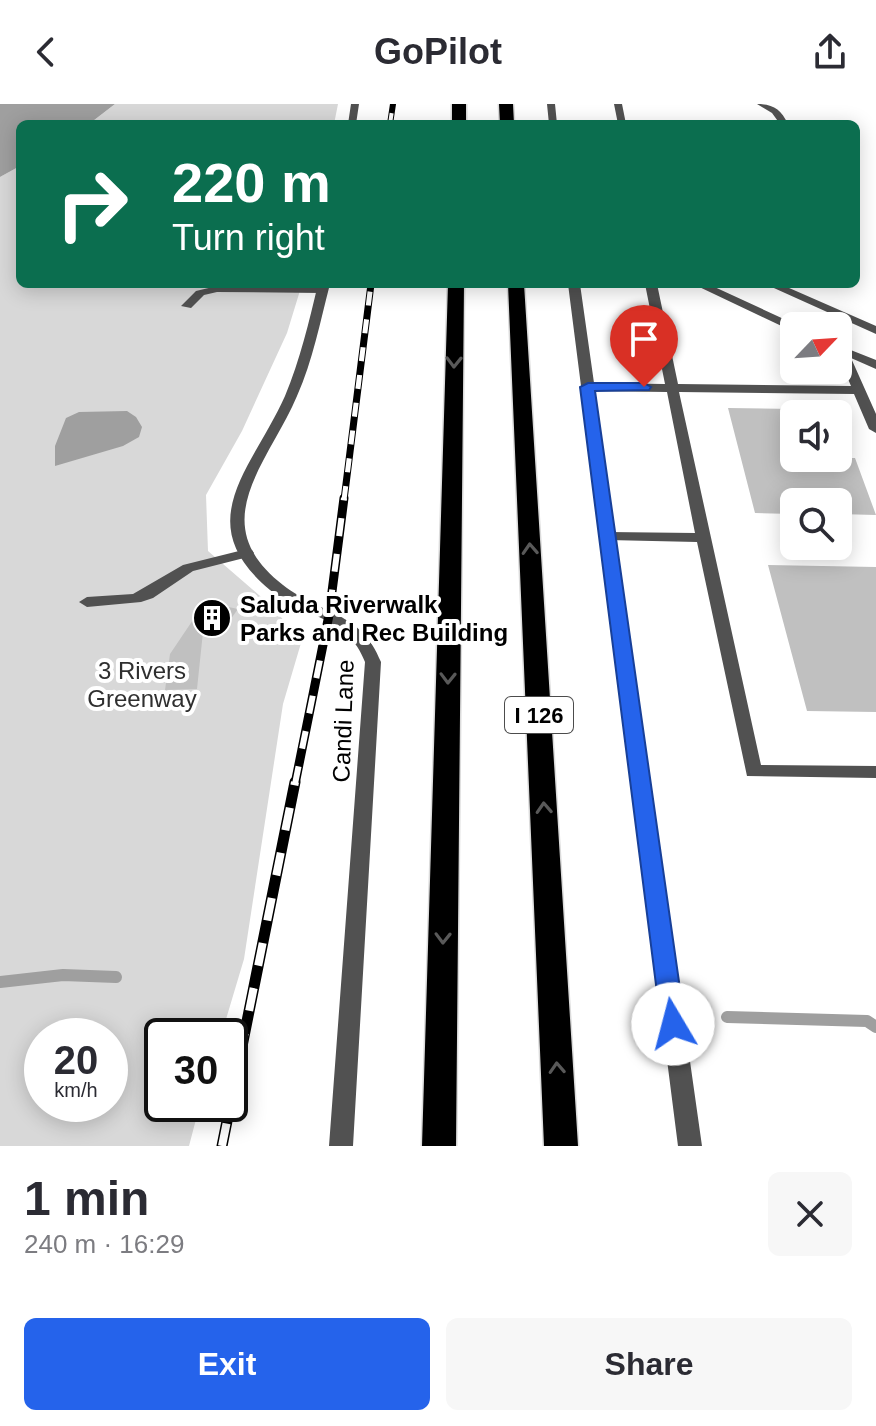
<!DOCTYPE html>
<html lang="en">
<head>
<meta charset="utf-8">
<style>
  body { margin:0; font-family:Helvetica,sans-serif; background:#f7f7f7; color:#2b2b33; height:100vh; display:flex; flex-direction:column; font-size:30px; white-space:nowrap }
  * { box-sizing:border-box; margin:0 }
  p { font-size:26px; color:#7c7c81 }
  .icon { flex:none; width:44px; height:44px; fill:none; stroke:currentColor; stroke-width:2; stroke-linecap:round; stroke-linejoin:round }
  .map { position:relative; height:1042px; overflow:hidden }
  .sheet { display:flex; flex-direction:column; background:#fff; flex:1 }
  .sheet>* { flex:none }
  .banner { position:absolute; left:16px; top:16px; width:844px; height:168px; border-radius:12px; box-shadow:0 4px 20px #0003; background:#0b6e4f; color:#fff; overflow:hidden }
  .needle { width:52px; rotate:65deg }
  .controls { position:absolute; left:780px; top:208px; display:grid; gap:16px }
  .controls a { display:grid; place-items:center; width:72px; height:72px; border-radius:12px; background:#fff; box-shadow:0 4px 20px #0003; font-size:40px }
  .speed { position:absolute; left:24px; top:914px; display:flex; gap:16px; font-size:40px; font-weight:700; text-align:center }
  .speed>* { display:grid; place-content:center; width:104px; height:104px; border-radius:50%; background:#fff; box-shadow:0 4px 20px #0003; line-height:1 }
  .speed small { font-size:20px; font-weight:400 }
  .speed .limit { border:4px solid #111; border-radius:12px; background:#fff; color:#111 }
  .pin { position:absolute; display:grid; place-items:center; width:68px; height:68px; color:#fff; margin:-82px -34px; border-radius:50% 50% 50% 0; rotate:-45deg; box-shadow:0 0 8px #0007 }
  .pin .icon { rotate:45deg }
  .me { position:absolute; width:88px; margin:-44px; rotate:352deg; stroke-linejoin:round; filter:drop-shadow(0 0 6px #0008) }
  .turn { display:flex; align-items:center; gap:28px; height:168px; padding:0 24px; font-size:36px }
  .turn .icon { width:104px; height:104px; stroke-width:2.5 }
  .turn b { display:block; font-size:56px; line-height:68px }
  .round { display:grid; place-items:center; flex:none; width:84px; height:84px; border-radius:12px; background:#f7f7f7 }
  .headline { display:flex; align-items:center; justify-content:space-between; height:136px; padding:0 24px }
  h1 { font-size:48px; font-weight:700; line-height:60px }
  .action { display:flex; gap:16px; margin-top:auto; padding:16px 24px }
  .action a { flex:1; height:92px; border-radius:12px; background:#2563eb; color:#fff; font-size:32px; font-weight:700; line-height:92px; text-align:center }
  .action a+a { background:#f7f7f7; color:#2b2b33 }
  header { display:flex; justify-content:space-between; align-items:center; height:104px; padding:0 24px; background:#fff; font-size:36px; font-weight:700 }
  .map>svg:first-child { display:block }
</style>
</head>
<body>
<header><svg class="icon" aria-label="back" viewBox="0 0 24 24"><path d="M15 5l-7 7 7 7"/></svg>GoPilot<svg class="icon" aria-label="share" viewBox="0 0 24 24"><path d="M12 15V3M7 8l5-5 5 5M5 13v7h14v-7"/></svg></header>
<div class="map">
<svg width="876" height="1042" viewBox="0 0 876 1042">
  <rect width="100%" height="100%" fill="#fff"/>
  <path fill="#d8d8d8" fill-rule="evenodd" d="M115,0h223l-4,20h-245z
    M20,62v118h282l-15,49 -45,98 -36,64 2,56 66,57 27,35 -18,61 -39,255 -23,77h-59v68h38l-11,42h-189v-969zM42,932h68v68h-68z"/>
  <path fill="#9f9f9f" d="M0,0h115l-26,20h-69v42l-20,11z
    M127,307l9,6 6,10 -3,10 -16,9 -68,20v-20l11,-28 13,-6z"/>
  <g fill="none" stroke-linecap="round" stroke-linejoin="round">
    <path stroke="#9f9f9f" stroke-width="12" d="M0,878l63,-7 53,2
      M727,913l140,4 9,6"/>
  </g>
  <path fill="#c0c0c0" d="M728,304l66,1v49h61l21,57 -38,-1v-12h-44v12l-39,-1z
    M768,461l108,2v145l-69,-1z
    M205,498l33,7 -18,25 -17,-2 -6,57 -32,1 5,-36z"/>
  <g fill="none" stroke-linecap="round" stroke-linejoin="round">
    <g stroke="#dbdbdb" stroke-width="3">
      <path id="motorway" d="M452,0h14v20h-14z
        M499,0h14l1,20h-14z
        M448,180h16l-8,862h-34z
        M508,180h16l54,862h-34z"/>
    </g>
    <path fill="#515151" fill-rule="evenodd" d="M614,0h8l4,20h-8z
      M757,0c16,0 24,5 31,20h-8l-8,-11z
      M645,180h12l21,100 173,2 -13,-30v-11l38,15v9l-25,-11 25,56v19l-7,-4 -15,-35 -175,-2 82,373 115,1v12l-129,-2 -50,-234 -89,-2 -7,-4 7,-4 87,1 -28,-141 -79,-1 -6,-4 6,-4 77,1z
      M693,180h15l91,42h-5v5l-4,-1z
      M217,182l105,1 6,3 -6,3 -105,-1 -13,3 -13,13 -10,-2 15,-15z
      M247,445l5,1 2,3 -2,3 -59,15 -40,27 -12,4 -54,5 -8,-5 8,-5 46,-3 50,-29z"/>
    <path fill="#515151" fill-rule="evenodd" d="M351,0h8l-3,20h-8z
      M318,180h12c-10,38 -17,76 -33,112 -29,68 -94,127 -14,189 38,30 78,26 98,77l-28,484h-24l36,-484c-17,-46 -61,-44 -95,-72 -82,-68 -17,-122 15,-194 15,-36 24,-74 33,-112z
      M568,180h12l122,862h-24z"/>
    <path fill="#515151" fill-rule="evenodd" d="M547,0h8l2,20h-8z
      M765,180h15l96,42v8z"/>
    <use href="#motorway" fill="#000" fill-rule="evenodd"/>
    <g stroke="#000" stroke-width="6">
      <path id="rail-far3" d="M390,20l3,-20"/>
    </g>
    <g stroke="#000" stroke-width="7">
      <path id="rail-far2" d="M344,396l27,-216"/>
    </g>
    <g stroke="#000" stroke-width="9">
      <path id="rail-far1" d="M295,680l34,-169 15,-117"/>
    </g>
    <g stroke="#000" stroke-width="11">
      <path id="rail" d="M222,1042l73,-364"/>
    </g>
    <use href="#rail-far3" stroke="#fff" stroke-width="4" stroke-dasharray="11" stroke-linecap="butt"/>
    <use href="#rail-far2" stroke="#fff" stroke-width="5" stroke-dasharray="14" stroke-linecap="butt"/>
    <use href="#rail-far1" stroke="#fff" stroke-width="6" stroke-dasharray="18" stroke-linecap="butt"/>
    <use href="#rail" stroke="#fff" stroke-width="8" stroke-dasharray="23" stroke-linecap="butt"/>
  </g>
  <defs><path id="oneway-chevron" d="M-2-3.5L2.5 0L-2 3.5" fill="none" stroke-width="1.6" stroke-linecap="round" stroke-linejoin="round" transform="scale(2)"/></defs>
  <g stroke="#595959">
    <use href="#oneway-chevron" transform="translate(454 258) rotate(91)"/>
    <use href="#oneway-chevron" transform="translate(530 445) rotate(-93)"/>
    <use href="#oneway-chevron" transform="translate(448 574) rotate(91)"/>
    <use href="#oneway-chevron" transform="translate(544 704) rotate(-93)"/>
    <use href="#oneway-chevron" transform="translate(443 834) rotate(91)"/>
    <use href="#oneway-chevron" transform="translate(557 964) rotate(-93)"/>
  </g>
  <path fill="#2563eb" stroke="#184099" stroke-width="2" d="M644,279l7,4 -2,3 -54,1 90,633 -3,7 -9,3 -8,-3 -4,-7 -81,-637 8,-4z"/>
  <defs>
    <g id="building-disc" transform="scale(2)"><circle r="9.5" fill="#000" stroke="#fff"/><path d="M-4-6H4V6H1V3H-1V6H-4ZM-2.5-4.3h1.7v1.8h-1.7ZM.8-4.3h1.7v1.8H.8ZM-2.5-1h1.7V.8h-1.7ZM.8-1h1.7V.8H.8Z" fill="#fff"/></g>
  </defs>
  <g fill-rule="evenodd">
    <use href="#building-disc" x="212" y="514"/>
  </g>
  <g text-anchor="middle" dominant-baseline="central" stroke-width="8" stroke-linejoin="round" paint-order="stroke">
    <rect fill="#fff" stroke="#4c4c4c" stroke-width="2" x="505" y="593" width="68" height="36" rx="6"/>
    <g font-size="22" font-weight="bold" fill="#000">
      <text x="539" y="611">I 126</text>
    </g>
    <g font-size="24" font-weight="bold" fill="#000" stroke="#fff" text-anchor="start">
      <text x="240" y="500">Saluda Riverwalk<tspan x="240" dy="28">Parks and Rec Building</tspan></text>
    </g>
    <g font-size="24" fill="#2f2f2f" stroke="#fff">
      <text x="142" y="566">3 Rivers<tspan x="142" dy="28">Greenway</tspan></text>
    </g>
    <g font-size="24" fill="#000" stroke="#fff">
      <text transform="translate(343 617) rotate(-88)">Candi Lane</text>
    </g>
  </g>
</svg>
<div class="controls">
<a><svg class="needle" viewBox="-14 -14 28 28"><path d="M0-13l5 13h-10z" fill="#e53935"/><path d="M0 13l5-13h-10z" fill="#7c7c81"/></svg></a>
<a><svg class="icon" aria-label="sound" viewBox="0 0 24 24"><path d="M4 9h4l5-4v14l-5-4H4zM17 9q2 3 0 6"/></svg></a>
<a><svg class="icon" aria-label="search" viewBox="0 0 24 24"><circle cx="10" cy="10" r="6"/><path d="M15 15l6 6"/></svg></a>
</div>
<div class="speed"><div>20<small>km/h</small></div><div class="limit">30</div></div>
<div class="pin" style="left:644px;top:283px;background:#d93025"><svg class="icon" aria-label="arrive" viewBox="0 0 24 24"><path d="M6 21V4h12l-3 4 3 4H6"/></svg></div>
<svg class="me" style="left:673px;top:920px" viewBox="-20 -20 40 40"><circle r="19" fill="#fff"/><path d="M0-13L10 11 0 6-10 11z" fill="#2563eb"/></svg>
<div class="banner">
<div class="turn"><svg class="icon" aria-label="right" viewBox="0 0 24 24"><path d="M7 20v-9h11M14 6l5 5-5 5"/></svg><div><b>220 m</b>Turn right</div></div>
</div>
</div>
<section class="sheet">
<div class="headline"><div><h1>1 min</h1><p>240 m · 16:29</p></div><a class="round"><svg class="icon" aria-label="close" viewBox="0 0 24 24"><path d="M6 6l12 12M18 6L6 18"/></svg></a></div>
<div class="action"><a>Exit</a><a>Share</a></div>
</section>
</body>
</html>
